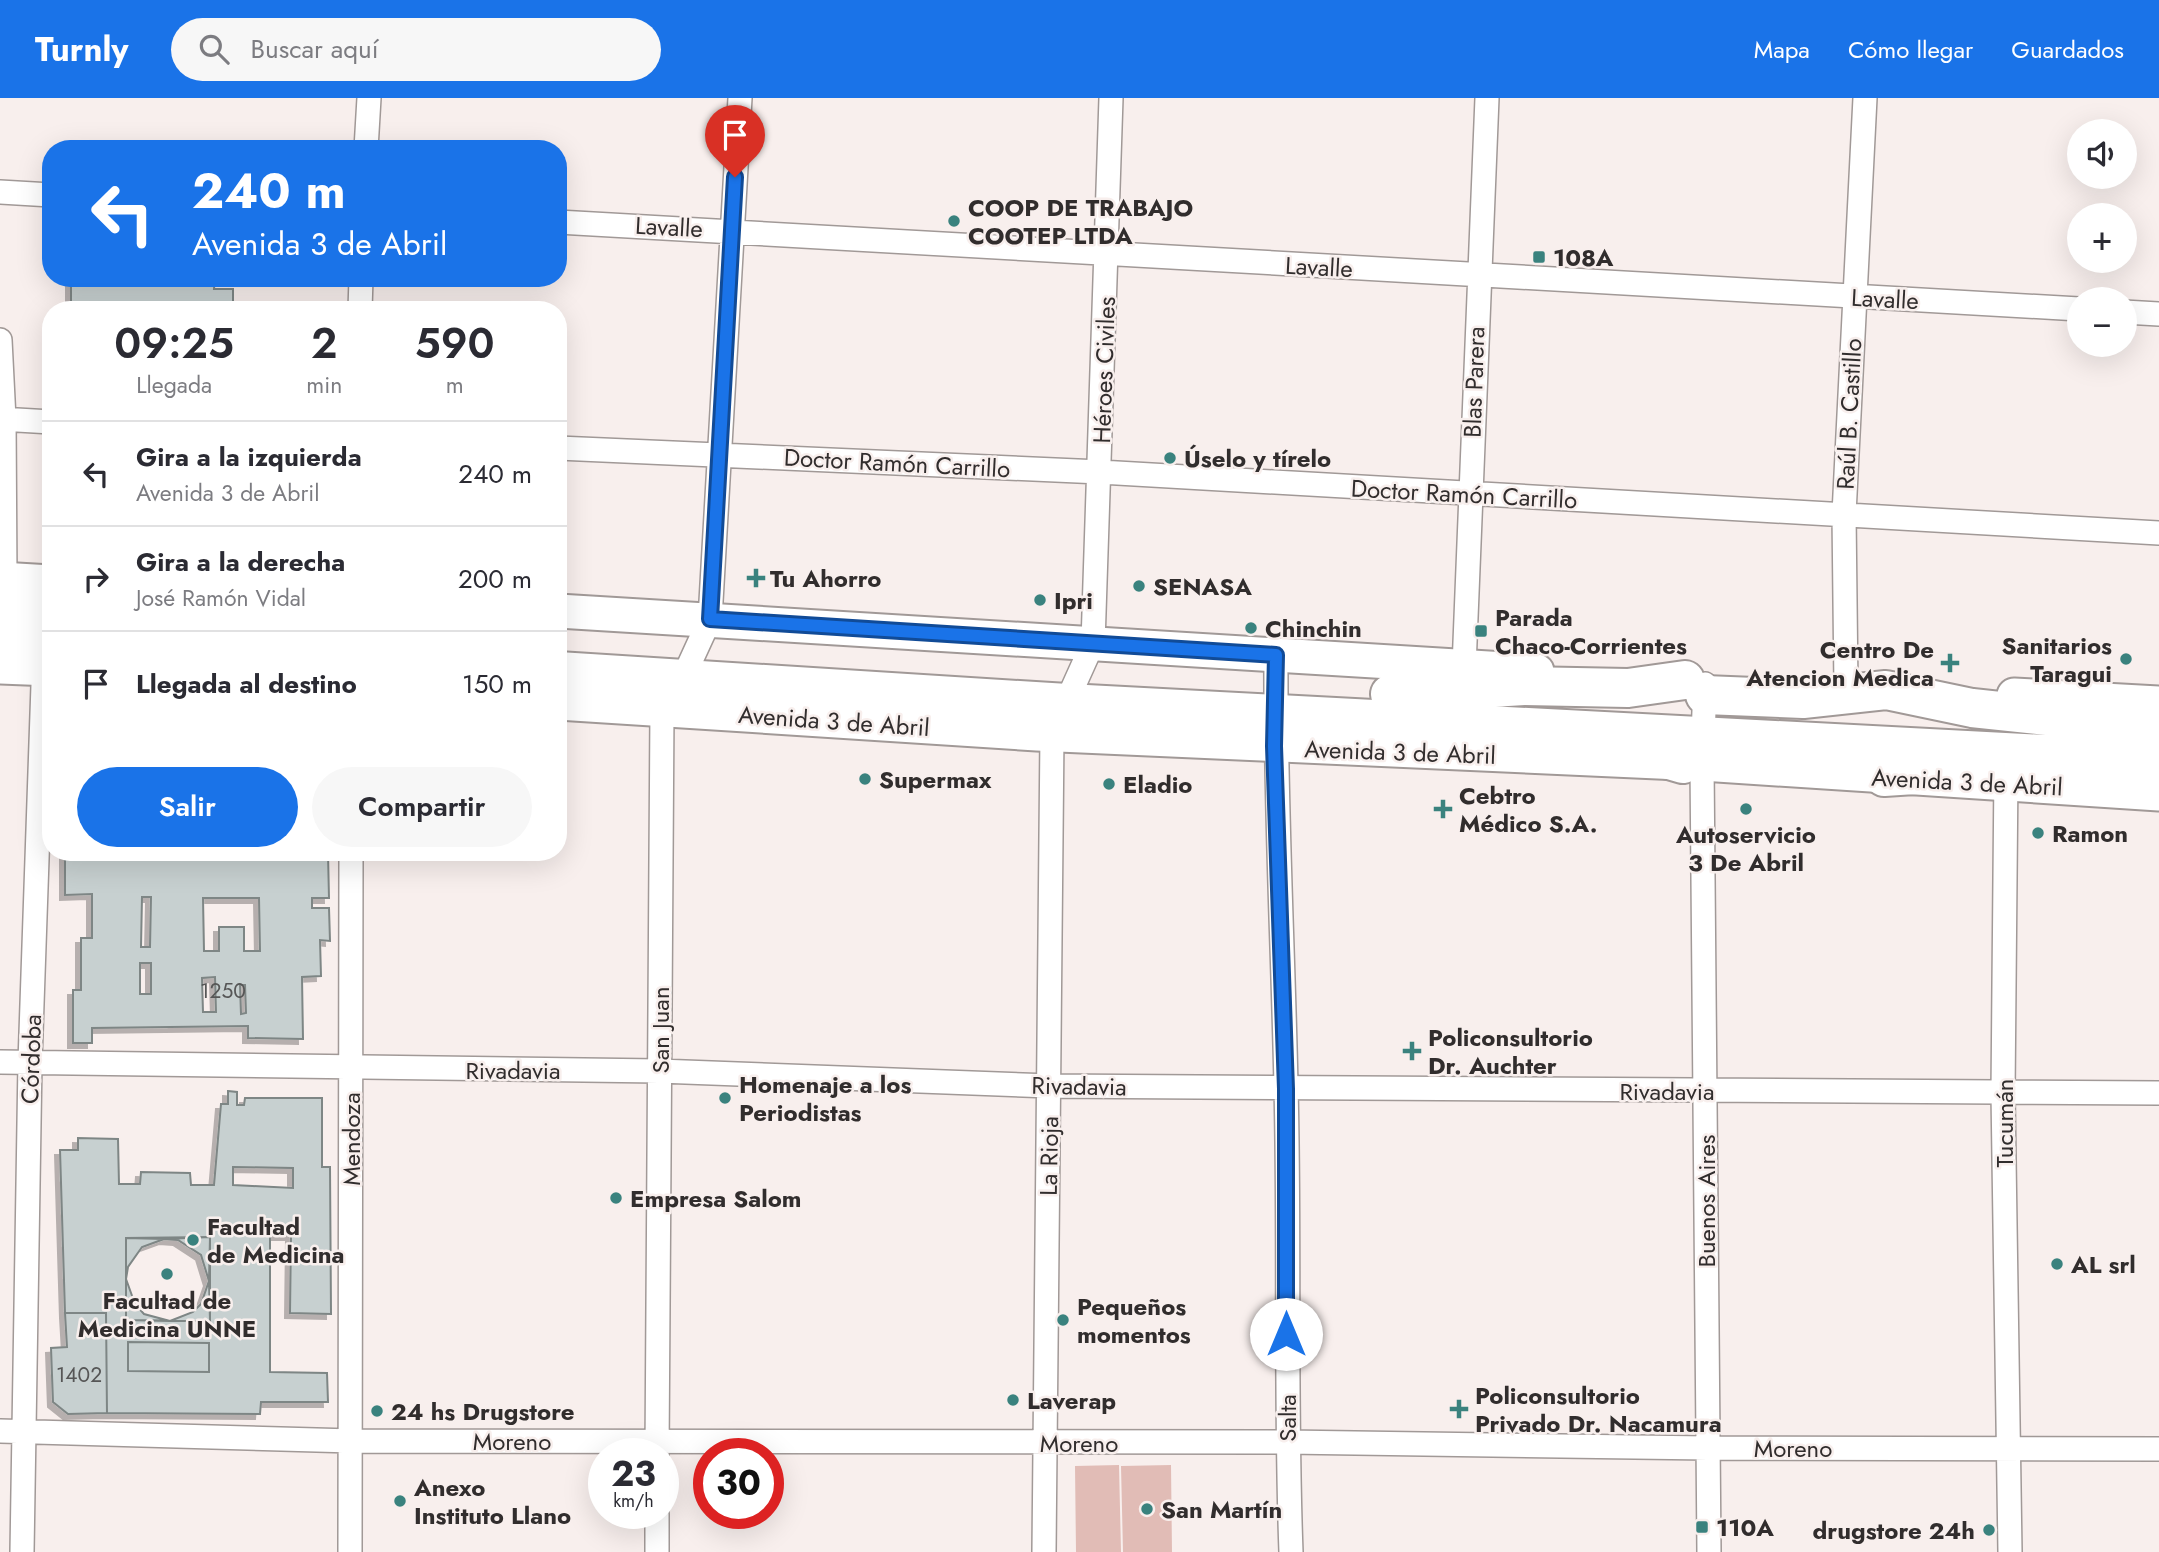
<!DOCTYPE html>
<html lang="es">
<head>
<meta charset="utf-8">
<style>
  body { margin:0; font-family:Jost,sans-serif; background:#f7f7f7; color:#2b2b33; height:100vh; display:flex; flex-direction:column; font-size:26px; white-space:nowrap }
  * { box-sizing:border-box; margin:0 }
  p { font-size:23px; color:#7c7c81 }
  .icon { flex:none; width:38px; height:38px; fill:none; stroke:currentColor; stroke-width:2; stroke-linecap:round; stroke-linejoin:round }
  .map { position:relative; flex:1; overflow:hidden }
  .panel { position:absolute; left:42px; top:203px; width:525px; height:560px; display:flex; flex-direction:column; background:#fff; border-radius:28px; box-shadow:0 7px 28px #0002 }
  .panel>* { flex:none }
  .banner { position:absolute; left:42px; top:42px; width:525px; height:147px; border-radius:28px; box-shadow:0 7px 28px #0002; background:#1a73e8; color:#fff; overflow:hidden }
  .controls { position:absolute; left:2067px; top:21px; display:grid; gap:14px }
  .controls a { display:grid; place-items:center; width:70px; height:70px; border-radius:50%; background:#fff; box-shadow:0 7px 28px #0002; font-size:35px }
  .speed { position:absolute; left:588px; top:1340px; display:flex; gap:14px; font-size:35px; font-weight:700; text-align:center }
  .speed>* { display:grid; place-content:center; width:91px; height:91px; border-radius:50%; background:#fff; box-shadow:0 7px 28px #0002; line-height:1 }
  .speed small { font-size:18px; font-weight:400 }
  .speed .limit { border:10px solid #d22; background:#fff; color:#111 }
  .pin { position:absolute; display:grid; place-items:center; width:60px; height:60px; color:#fff; margin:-72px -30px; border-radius:50% 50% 50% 0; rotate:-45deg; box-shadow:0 0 7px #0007 }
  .pin .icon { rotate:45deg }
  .me { position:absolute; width:77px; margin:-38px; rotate:0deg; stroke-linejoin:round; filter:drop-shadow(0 0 5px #0008) }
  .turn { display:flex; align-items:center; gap:24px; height:147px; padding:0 35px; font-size:32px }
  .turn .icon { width:91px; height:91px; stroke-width:2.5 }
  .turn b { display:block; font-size:49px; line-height:60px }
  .eta { display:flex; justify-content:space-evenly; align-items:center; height:119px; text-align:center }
  .eta b { font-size:42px; font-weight:600; line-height:49px }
  .button { display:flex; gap:14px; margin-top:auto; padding:14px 35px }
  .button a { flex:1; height:80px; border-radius:42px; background:#1a73e8; color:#fff; font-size:28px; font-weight:600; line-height:80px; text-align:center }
  .button a+a { background:#f7f7f7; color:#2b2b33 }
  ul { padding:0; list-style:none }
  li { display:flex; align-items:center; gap:21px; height:105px; padding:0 35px; border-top:2px solid #e1e1e2 }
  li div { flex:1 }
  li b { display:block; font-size:26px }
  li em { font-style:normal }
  header { display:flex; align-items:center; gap:42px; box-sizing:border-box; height:98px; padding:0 35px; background:#1a73e8; color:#fff }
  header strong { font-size:33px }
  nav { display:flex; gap:38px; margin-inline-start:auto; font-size:24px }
  .search { width:490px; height:63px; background:#f7f7f7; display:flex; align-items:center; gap:18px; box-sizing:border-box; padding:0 24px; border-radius:38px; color:#7c7c81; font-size:26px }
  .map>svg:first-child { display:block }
</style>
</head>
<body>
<header>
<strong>Turnly</strong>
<div class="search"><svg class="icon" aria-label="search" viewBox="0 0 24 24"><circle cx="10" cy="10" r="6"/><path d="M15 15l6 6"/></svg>Buscar aquí</div>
<nav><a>Mapa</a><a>Cómo llegar</a><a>Guardados</a></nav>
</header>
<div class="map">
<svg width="2159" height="1454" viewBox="0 0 2159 1454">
  <defs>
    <filter id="shadow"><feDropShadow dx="-5" dy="5" stdDeviation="0" flood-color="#0004"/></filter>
  </defs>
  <rect width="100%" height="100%" fill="#f8efed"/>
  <path fill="#e1bcb6" d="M1119,1367l2,87h-45l-1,-86z
    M1171,1367l1,87h-49l-2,-86z"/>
  <path fill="#c7d0d0" stroke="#7e8685" stroke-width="2" fill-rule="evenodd" filter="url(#shadow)" d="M71,180h144l-1,11h19v21h-162z
    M65,755h263l1,45h-17v10h17l1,33 -10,-1 1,36 -19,1 1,62 -55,-1v-12l-156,2v15h-19v-53h8v-52h11v-44l-27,1zM142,799h9l-1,50h-9zM203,800h56l1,53h-16v-24h-25v24h-15zM140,865h11v31h-11zM215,879l1,35h-13l-1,-34zM240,887h5l1,28 -5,1z
    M228,993l9,1v13h7l1,-7h77v69h8l1,147 -41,-1 1,-78h-21v137l57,1 1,29h-67l-1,12 -153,-1 -1,-100h-41l-5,-163h18v-12l40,1 1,45h21l1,-12 49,1 1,12h23l7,-81h7z
    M233,1069l60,1v20l-60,-3z
    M210,1139l-1,44 -8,-26 -23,-15 -14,-1z
    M210,1139v84l-84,-1v-82z
    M126,1140l38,1 -22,8 -14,20 -2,12z
    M126,1181l9,25 9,10 26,7 -44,-1z
    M209,1183l1,40h-40l23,-9 8,-8z
    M65,1215h41l1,100 -39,1 -15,-12 -2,-54 16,-1z
    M128,1244l81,1v29l-81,-1z
    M128,1244l81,1v29l-81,-1z"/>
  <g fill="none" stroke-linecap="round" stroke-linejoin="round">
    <g stroke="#a19997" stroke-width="26">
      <path id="street" d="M366,51l3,-51
        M0,94l51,3
        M558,124l1521,87
        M360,212l1,-32
        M2124,214l35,2
        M0,242l4,79 1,161 10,10
        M0,321l51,3
        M558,350l542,24 1059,61
        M1276,557c-1,144 7,288 10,432 4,155 -1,310 5,465
        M1464,569l23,-569
        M1705,586l-3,80 7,788
        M1846,590l-2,-174 21,-416
        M2006,673l-3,322 7,459
        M0,964l659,9 391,15 1109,7
        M0,1333l352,10 935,1 421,6 451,1
        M657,1356l5,-744 21,-32 27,-59 30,-521
        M22,1454l8,-490 14,-406
        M350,1454l1,-700
        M657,1454v-38
        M1044,1454l8,-818 41,-91 18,-545"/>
    </g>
    <g stroke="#a19997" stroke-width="37">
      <path id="secondary" d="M0,481l51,3
        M558,513l979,60
        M0,569l51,2
        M2014,597l145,8
        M558,605l479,31 665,30 457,30"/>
    </g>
    <g stroke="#a19997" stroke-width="42">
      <path id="highway" d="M0,512l51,2
        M0,539l51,3
        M558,573l509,32 1092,57
        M1390,596l134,-8 104,2 57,-8
        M1705,597l98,4 83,-9 86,18 187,20
        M1625,649l58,17
        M1884,679l92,-6"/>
    </g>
    <use href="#street" stroke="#fff" stroke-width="23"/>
    <use href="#secondary" stroke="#fff" stroke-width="33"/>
    <use href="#highway" stroke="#fff" stroke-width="38"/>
  </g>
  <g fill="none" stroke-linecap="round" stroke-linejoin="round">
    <g stroke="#114b97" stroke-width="18">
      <path id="route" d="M735,79l-25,442 566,36 -2,91 12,343v245"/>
    </g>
    <use href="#route" stroke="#1a73e8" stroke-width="12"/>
  </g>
  <g fill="#3a827e" stroke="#f8efed" stroke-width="2.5">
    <circle cx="954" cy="123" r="7"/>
    <rect x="1532" y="152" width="14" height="14" rx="3.5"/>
    <circle cx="1170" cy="360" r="7"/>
    <path d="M752.5 469.5h7v7h7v7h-7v7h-7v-7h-7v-7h7z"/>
    <circle cx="1139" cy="488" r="7"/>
    <circle cx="1040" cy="502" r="7"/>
    <circle cx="1251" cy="530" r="7"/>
    <rect x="1474" y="526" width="14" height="14" rx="3.5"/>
    <circle cx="2126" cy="561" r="7"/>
    <path d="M1946.5 554.5h7v7h7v7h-7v7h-7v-7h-7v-7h7z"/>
    <circle cx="865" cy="681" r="7"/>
    <circle cx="1109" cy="686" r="7"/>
    <path d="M1439.5 700.5h7v7h7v7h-7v7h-7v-7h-7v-7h7z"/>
    <circle cx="1746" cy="711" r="7"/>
    <circle cx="2038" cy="735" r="7"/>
    <path d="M1408.5 942.5h7v7h7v7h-7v7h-7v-7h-7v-7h7z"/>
    <circle cx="725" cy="1000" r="7"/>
    <circle cx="616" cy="1100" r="7"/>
    <circle cx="193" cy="1142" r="7"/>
    <circle cx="2057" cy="1166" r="7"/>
    <circle cx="167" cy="1176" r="7"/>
    <circle cx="1063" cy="1222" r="7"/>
    <circle cx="1013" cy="1302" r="7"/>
    <path d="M1455.5 1300.5h7v7h7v7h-7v7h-7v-7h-7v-7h7z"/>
    <circle cx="377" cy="1313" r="7"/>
    <circle cx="400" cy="1403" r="7"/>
    <circle cx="1147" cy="1411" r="7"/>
    <rect x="1695" y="1422" width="14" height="14" rx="3.5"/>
    <circle cx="1989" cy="1432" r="7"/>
  </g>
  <g text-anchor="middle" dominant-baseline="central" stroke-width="5" stroke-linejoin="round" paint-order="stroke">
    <g font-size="21" fill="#565656">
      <text x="223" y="893">1250</text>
      <text x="79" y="1277">1402</text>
    </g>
    <g font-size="24" font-weight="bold" fill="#312d2d" stroke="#f8efed" text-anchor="start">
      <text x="968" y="109">COOP DE TRABAJO<tspan x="968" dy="28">COOTEP LTDA</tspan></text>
      <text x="1553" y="159">108A</text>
      <text x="1184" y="360">Úselo y tírelo</text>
      <text x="770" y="480">Tu Ahorro</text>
      <text x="1153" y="488">SENASA</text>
      <text x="1054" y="502">Ipri</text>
      <text x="1495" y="519">Parada<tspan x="1495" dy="28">Chaco-Corrientes</tspan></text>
      <text x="1265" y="530">Chinchin</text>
      <text x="2112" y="547" text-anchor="end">Sanitarios<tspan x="2112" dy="28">Taragui</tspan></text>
      <text x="1934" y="551" text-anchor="end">Centro De<tspan x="1934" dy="28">Atencion Medica</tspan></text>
      <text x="879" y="681">Supermax</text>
      <text x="1123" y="686">Eladio</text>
      <text x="1459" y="697">Cebtro<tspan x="1459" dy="28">Médico S.A.</tspan></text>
      <text x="2052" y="735">Ramon</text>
      <text x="1746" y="736" text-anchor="middle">Autoservicio<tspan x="1746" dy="28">3 De Abril</tspan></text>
      <text x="1428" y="939">Policonsultorio<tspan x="1428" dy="28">Dr. Auchter</tspan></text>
      <text x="739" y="986">Homenaje a los<tspan x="739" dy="28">Periodistas</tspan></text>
      <text x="630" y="1100">Empresa Salom</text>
      <text x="207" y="1128">Facultad<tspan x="207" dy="28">de Medicina</tspan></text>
      <text x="2071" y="1166">AL srl</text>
      <text x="167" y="1202" text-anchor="middle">Facultad de<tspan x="167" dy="28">Medicina UNNE</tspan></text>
      <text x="1077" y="1208">Pequeños<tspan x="1077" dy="28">momentos</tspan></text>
      <text x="1475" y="1297">Policonsultorio<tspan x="1475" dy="28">Privado Dr. Nacamura</tspan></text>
      <text x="1027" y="1302">Laverap</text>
      <text x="391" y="1313">24 hs Drugstore</text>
      <text x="414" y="1389">Anexo<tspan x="414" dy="28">Instituto Llano</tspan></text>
      <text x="1161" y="1411">San Martín</text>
      <text x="1716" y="1429">110A</text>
      <text x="1975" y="1432" text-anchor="end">drugstore 24h</text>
    </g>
    <g font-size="24" fill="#312d2d" stroke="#f8efed">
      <text transform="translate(669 129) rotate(3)">Lavalle</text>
      <text transform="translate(1319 169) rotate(3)">Lavalle</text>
      <text transform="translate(1885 201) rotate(3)">Lavalle</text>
      <text transform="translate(1104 272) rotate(-88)">Héroes Civiles</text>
      <text transform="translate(1474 284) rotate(-88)">Blas Parera</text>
      <text transform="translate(1849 316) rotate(-87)">Raúl B. Castillo</text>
      <text transform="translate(897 365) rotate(3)">Doctor Ramón Carrillo</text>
      <text transform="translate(1464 396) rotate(3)">Doctor Ramón Carrillo</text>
      <text transform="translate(834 623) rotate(4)">Avenida 3 de Abril</text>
      <text transform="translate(1400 654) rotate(2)">Avenida 3 de Abril</text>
      <text transform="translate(1967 684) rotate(3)">Avenida 3 de Abril</text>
      <text transform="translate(660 932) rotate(-90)">San Juan</text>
      <text transform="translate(31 961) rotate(-88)">Córdoba</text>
      <text x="513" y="972">Rivadavia</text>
      <text transform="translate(1079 988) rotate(1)">Rivadavia</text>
      <text x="1667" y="993">Rivadavia</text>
      <text transform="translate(2004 1025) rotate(-90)">Tucumán</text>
      <text transform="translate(351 1041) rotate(-90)">Mendoza</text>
      <text transform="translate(1049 1058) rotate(-89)">La Rioja</text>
      <text transform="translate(1706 1103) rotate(-90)">Buenos Aires</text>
      <text transform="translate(1287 1320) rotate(-90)">Salta</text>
      <text x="512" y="1343">Moreno</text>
      <text x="1079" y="1345">Moreno</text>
      <text x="1793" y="1350">Moreno</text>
    </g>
  </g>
</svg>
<div class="controls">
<a><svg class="icon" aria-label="sound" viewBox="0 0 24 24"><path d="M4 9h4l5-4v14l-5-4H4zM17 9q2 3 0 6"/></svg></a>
<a>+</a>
<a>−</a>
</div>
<div class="speed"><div>23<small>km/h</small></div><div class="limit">30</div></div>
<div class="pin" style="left:735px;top:79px;background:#d93025"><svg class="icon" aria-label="arrive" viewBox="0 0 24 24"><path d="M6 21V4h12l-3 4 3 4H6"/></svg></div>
<svg class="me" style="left:1286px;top:1236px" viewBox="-20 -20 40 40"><circle r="19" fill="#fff"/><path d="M0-13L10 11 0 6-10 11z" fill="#1a73e8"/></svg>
<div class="banner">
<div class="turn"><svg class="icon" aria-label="left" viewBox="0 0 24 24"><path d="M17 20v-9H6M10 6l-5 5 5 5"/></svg><div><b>240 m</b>Avenida 3 de Abril</div></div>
</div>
<section class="panel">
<div class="eta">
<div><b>09:25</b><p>Llegada</p></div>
<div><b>2</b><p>min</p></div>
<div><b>590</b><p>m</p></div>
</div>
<ul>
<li><svg class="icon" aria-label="left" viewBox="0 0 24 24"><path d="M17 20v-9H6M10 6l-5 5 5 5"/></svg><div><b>Gira a la izquierda</b><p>Avenida 3 de Abril</p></div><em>240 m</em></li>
<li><svg class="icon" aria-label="right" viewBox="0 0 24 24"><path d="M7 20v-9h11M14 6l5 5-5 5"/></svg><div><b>Gira a la derecha</b><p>José Ramón Vidal</p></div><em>200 m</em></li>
<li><svg class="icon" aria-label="arrive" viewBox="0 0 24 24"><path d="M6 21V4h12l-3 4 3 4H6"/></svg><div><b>Llegada al destino</b></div><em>150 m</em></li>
</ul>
<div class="button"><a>Salir</a><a>Compartir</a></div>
</section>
</div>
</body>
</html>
